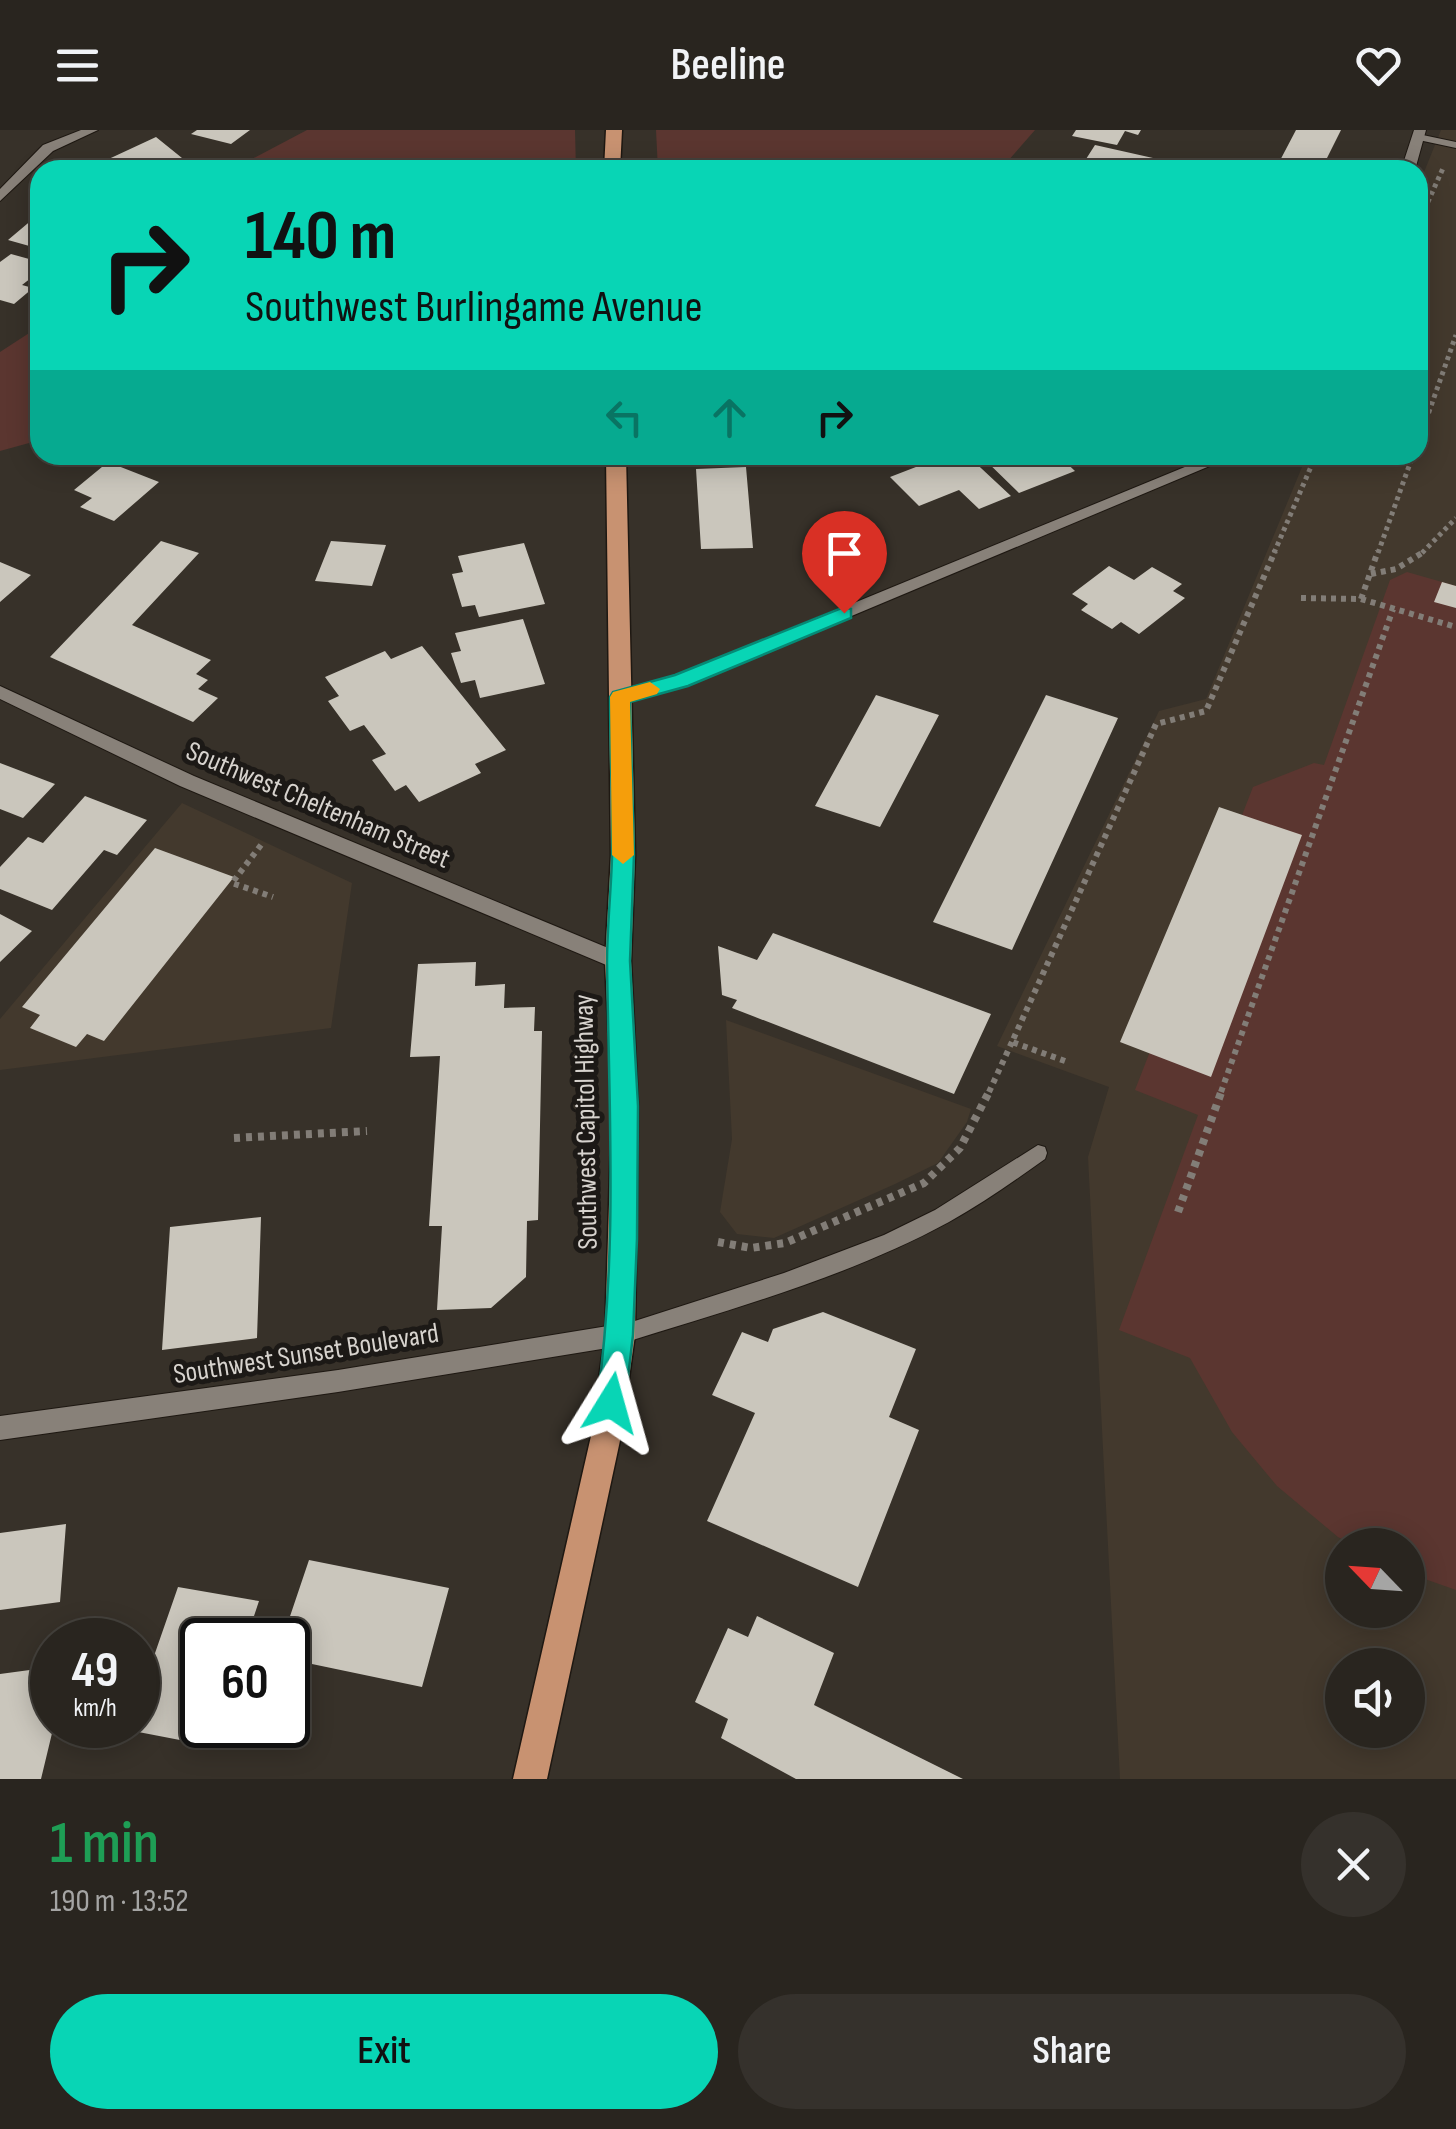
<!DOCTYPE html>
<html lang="en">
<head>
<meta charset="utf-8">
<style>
  body { margin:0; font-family:"Sofia Sans Condensed",sans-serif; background:#35312c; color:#f1f3f6; height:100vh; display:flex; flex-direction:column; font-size:38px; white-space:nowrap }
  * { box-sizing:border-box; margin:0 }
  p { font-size:32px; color:#a5a5a4 }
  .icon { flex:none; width:55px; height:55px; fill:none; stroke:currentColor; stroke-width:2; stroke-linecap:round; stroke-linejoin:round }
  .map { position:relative; height:1649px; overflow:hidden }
  .side { display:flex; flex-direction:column; background:#29251f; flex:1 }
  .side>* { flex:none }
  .hud { position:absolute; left:30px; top:30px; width:1398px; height:305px; border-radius:30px; box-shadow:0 5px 25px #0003,0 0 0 2px #45423d; background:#08d5b5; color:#111; overflow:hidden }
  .needle { width:65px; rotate:295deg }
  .tools { position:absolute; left:1325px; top:1398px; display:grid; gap:20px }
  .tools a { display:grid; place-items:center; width:100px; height:100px; border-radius:50%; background:#29251f; box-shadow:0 5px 25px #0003,0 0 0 2px #45423d; font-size:50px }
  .speed { position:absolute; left:30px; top:1488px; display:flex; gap:20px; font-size:50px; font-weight:700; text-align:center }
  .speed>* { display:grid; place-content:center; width:130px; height:130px; border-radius:50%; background:#29251f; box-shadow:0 5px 25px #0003,0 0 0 2px #45423d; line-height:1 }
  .speed small { font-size:25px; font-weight:400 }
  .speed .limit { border:5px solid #111; border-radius:15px; background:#fff; color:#111 }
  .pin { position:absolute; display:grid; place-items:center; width:85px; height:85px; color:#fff; margin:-102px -42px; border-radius:50% 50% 50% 0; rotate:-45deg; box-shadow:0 0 10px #0007 }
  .pin .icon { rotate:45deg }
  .me { position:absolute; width:110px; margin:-55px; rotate:8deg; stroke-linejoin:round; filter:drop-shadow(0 0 8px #0008) }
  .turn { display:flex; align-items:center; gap:35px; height:210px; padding:0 50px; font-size:45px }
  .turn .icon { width:130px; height:130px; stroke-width:2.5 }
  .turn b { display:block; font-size:70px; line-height:85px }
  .lanes { display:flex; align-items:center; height:95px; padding:0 50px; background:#0003; justify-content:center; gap:50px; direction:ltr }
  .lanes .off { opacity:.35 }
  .round { display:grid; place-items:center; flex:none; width:105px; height:105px; border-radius:52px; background:#35312c }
  .overview { display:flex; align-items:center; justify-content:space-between; height:170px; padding:0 50px }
  h1 { font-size:60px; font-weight:600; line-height:75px; color:#1e9e55 }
  .cta { display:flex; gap:20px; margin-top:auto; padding:20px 50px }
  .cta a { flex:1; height:115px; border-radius:60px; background:#08d5b5; color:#111; font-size:40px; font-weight:600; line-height:115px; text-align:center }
  .cta a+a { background:#35312c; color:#f1f3f6 }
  header { display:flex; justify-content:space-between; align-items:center; height:130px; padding:0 50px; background:#29251f; font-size:45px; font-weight:600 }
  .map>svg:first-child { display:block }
</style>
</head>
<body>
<header><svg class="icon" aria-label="menu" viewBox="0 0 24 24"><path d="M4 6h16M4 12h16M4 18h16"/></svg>Beeline<svg class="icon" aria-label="heart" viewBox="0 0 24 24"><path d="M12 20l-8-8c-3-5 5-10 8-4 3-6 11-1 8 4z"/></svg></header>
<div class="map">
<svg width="1456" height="1649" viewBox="0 0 1456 1649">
  <rect width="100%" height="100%" fill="#373129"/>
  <path fill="#43392d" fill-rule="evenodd" d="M1441,0h15v1649h-336l-32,-622 21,-70 -112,-41 162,-335 47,-12 101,-244h111v-268zM1342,1415h66v65h-66zM1342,1535h66v65h-66z
    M182,673l170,80 -21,145 -331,42v-51z
    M726,890l245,89 -4,13 -29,41 -43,21 -121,54 -37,-4 -17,-22 12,-73z"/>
  <path fill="#5b3630" d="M307,0h268l1,40h-345z
    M656,0h379l-35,40h-342z
    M40,196v114l-40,11v-99z
    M1407,442l49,14v1004l-48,-17v-28h-55l-15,-8 -61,-51 -45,-54 -42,-74 -71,-28 79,-215 -63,-25 118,-303 61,-24 10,2 66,-185z"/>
  <path fill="#cac6bc" d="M197,0h53l-19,14 -40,-10z
    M1076,0h65l-3,5 -13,-4 -8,14 -45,-9z
    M1296,0h45l-20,40h-46z
    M156,7l26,21 -31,12h-66z
    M1095,15l58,13 -7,12h-67z
    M40,83v36l-32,-9z
    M11,124l29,8v9l-18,14 11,3 -19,16 -14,-4v-38z
    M947,325h20l44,41 -32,13 -20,-19 -40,16 -29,-29z
    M980,325h78l17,16 -56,22z
    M108,332l51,20 -45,39 -34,-14 12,-9 -18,-8z
    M746,337l7,81 -52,1 -5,-80z
    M161,411l38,12 -67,72 79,35 -15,14 12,6 -10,9 20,9 -25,24 -143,-65z
    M331,411l55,4 -14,41 -57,-5z
    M524,413l21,61 -66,13 -4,-12 -13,2 -10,-33 11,-2 -5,-16z
    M0,432l31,13 -31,27z
    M1109,436l25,14 18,-13 30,17 -9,7 12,7 -46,36 -18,-12 -9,7 -31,-19 7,-6 -16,-10z
    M1442,452l14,4v22l-22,-6z
    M523,489l22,65 -65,14 -5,-18 -14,3 -10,-30 10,-2 -6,-18z
    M422,516l84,104 -31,14 6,9 -62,29 -13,-17 -11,6 -23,-31 14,-6 -22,-29 -14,6 -22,-30 11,-5 -14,-19 60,-26 6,8z
    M876,565l63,20 -59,112 -65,-21z
    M1046,565l72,23 -106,232 -79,-28z
    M0,633l55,21 -32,34 -23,-9z
    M85,666l62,24 -30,35 -13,-5 -52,60 -52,-21v-22l28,-30 15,6z
    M1219,677l83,28 -91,242 -91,-35z
    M155,718l79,29 -130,164 -17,-7 -11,13 -46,-19 10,-13 -18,-8z
    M0,784l32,17 -32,31z
    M773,803l218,81 -37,80 -222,-86 5,-8 -15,-5 -4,-49 39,14z
    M476,832l-1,24 30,-2 -1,24 31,-1 -1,24h8l-4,189 -11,1 -1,56 -35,31 -54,2 5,-84h-13l11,-170 -30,1 8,-93z
    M261,1087l-4,121 -95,12 8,-123z
    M823,1182l93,37 -27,68 30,13 -61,157 -151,-66 48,-108 -43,-18 30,-63 26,10 5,-13z
    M66,1394l-6,78 -60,8v-77z
    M309,1430l140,28 -27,99 -134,-28v-19h-6z
    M178,1457l81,14 -13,39h-44v85h16l-7,21 -83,-16 10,-5v-23z
    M757,1486l77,37 -20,52 149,74h-167l-75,-41 7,-19 -33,-17 33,-74 20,9z
    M52,1537l2,58 -13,54h-41v-105z"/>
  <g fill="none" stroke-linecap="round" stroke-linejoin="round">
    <g stroke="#1e1812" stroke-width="2">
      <path id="service" d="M1418,4l38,8v6l-42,-9v-4z
        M1038,1015l7,2 2,6 -2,6c-31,22 -62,44 -96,63 -103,56 -218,87 -329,122l-7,-2 -3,-7 3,-7 171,-55 100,-38 51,-25z"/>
    </g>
    <g stroke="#1e1812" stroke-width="2">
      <path id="minor" d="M81,0h17l-45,21 -53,50v-12l43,-44z
        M1414,0h12l-11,40h-14z
        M1214,325h22l-549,230 -67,18 -9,-6 3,-4 62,-17z
        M0,556l194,90 431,179 3,6 -3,6h-14l-431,-181 -180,-87z"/>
    </g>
    <g stroke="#1e1812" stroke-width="2">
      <path id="tertiary" d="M620,1194l8,3 4,8 -4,8 -8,3 -282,46 -338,48v-24l338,-46z"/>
    </g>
    <g stroke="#1e1812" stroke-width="3">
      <path id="primary" d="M606,0h16l-2,40h-16z
        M606,325h20l9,400 -4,106 7,145 -3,229 -14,101 -74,343h-34l78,-343 14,-101 7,-229 -7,-145 6,-106z"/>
    </g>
    <path stroke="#827d77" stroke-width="5" stroke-dasharray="4 4" stroke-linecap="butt" d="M1418,94l26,-58
      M1418,313l38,-108
      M1274,423l42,-98
      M1378,423l35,-98
      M1422,423l34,-35"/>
    <path stroke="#827d77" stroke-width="6" stroke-dasharray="5 5" stroke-linecap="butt" d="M1371,444l25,-5 29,-18
      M1301,468l60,1 95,28
      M1361,469l17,-48
      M261,715l-29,38 41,14
      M1065,931l-53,-19 144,-318 50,-13 69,-160
      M989,962l23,-50
      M1221,962l172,-483"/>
    <path stroke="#827d77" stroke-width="8" stroke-dasharray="6 6" stroke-linecap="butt" d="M234,1008l133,-7
      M1178,1082l44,-122
      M718,1112l33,6 34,-5 139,-60 36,-35 30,-58"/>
    <use href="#service" fill="#888179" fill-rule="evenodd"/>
    <use href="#minor" fill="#888179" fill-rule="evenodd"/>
    <use href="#tertiary" fill="#888179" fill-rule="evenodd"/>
    <use href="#primary" fill="#c89271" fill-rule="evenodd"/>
  </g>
  <path fill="#08d5b5" stroke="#058a76" stroke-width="2.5" d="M844,477l7,2v9l-163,68 -58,16 4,153 -4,106 8,145 -1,133 -4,96 -8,68 -4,9 -10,4 -10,-4 -4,-9c21,-151 12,-289 10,-440 0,-35 4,-71 5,-106 1,-53 -2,-107 -2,-160l3,-5 62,-17z"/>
  <path fill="#f59e0b" d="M650,552l10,7 -3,5 -27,8 4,153 -11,9 -11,-9 -2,-158 3,-5z"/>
  <g text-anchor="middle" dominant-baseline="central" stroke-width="10" stroke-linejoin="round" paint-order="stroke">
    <g font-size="28" fill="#d7d3ce" stroke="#1c1916">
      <text transform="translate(318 675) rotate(23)">Southwest Cheltenham Street</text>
      <text transform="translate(586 992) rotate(-91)">Southwest Capitol Highway</text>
      <text transform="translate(306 1224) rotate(-9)">Southwest Sunset Boulevard</text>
    </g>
  </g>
</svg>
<div class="tools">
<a><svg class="needle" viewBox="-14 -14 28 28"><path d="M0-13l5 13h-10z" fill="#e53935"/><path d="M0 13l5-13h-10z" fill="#a5a5a4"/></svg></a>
<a><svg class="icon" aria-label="sound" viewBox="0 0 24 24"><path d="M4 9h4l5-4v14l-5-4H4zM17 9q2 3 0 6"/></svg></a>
</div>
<div class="speed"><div>49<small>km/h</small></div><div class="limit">60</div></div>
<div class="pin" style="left:844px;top:483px;background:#d93025"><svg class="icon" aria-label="arrive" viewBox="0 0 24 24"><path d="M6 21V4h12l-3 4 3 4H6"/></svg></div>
<svg class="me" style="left:611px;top:1273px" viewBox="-20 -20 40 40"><path d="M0-17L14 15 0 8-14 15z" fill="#08d5b5" stroke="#fff" stroke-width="4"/></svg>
<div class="hud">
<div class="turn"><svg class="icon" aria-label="right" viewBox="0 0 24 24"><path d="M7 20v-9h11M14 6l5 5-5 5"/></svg><div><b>140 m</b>Southwest Burlingame Avenue</div></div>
<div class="lanes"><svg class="icon off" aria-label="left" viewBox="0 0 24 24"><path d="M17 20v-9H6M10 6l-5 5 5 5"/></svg><svg class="icon off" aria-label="ahead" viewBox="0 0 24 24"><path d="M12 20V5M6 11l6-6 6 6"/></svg><svg class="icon" aria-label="right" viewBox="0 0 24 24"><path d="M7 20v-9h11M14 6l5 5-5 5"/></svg></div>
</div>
</div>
<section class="side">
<div class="overview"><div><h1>1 min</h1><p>190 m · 13:52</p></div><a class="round"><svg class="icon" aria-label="close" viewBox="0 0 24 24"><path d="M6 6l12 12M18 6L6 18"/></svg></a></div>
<div class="cta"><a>Exit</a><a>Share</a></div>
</section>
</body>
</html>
